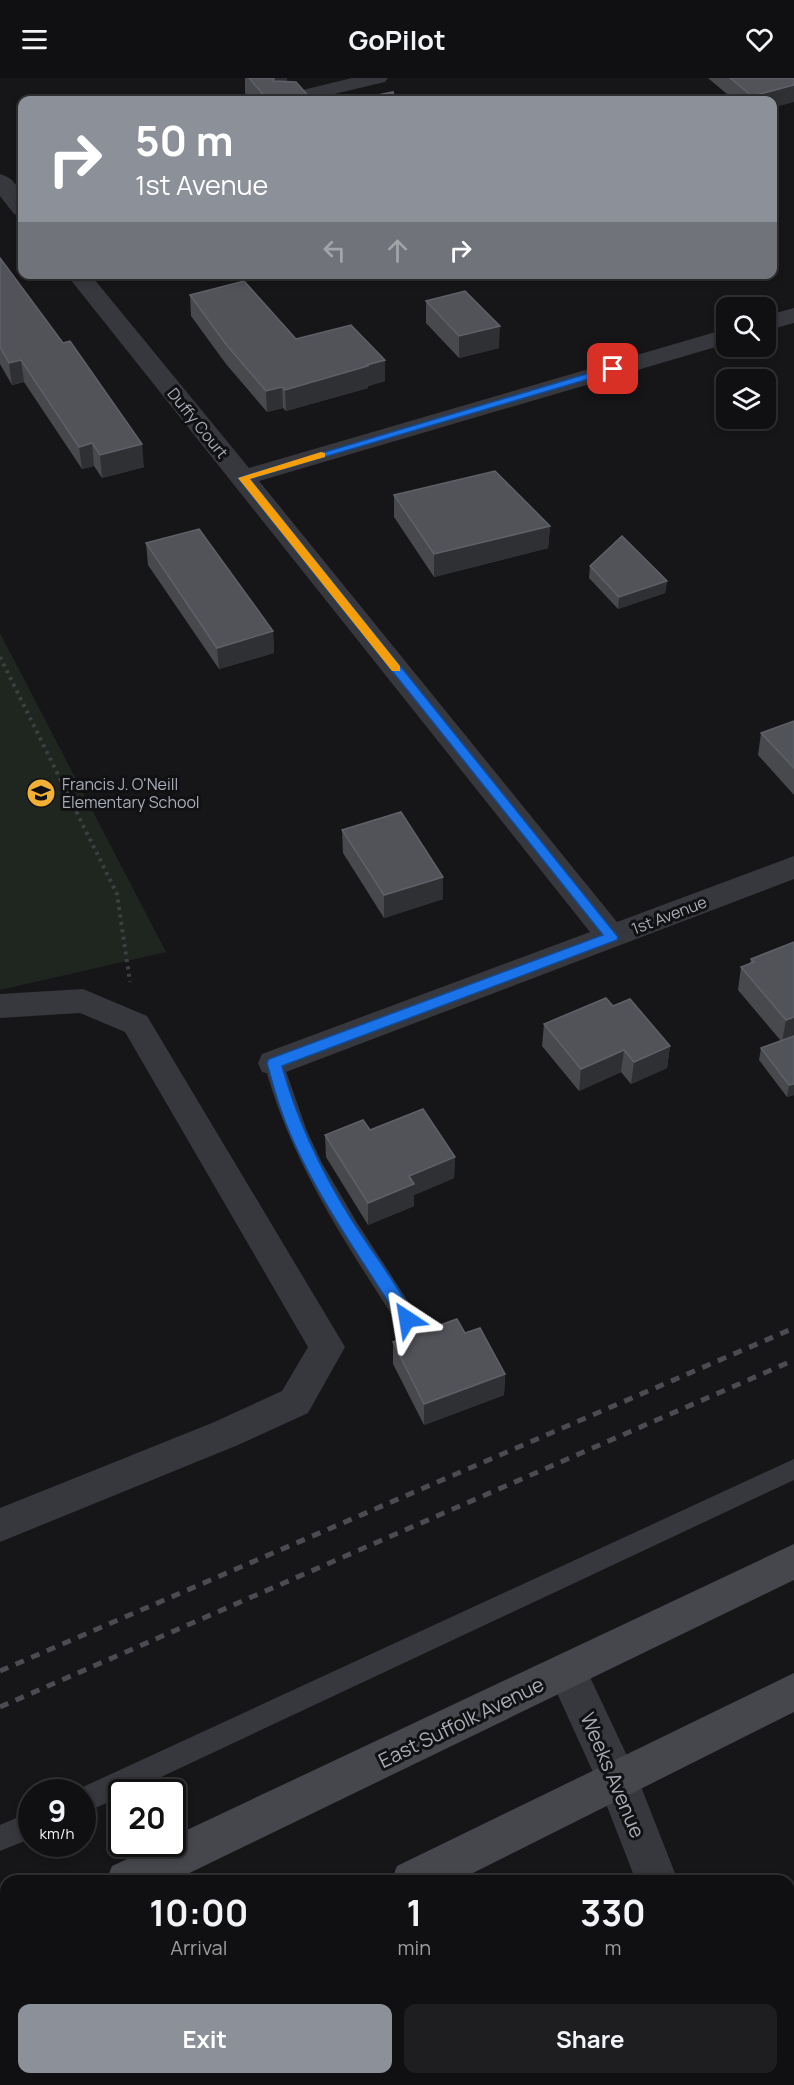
<!DOCTYPE html>
<html lang="en">
<head>
<meta charset="utf-8">
<style>
  body { margin:0; font-family:Manrope,sans-serif; background:#1e1e20; color:#f1f3f6; height:100vh; display:flex; flex-direction:column; font-size:22px; white-space:nowrap }
  * { box-sizing:border-box; margin:0 }
  p { font-size:20px; color:#9c9d9f }
  .icon { flex:none; width:33px; height:33px; fill:none; stroke:currentColor; stroke-width:2; stroke-linecap:round; stroke-linejoin:round }
  .map { position:relative; flex:1; overflow:hidden }
  .sheet { position:absolute; left:0px; top:1797px; width:795px; height:210px; display:flex; flex-direction:column; background:#101012; border-radius:18px 18px 0 0; box-shadow:0 3px 9px #0003,0 0 0 2px #303032 }
  .sheet>* { flex:none }
  .hud { position:absolute; left:18px; top:18px; width:759px; height:183px; border-radius:12px; box-shadow:0 3px 9px #0003,0 0 0 2px #303032; background:#8c9099; color:#fff; overflow:hidden }
  .tools { position:absolute; left:716px; top:219px; display:grid; gap:12px }
  .tools a { display:grid; place-items:center; width:60px; height:60px; border-radius:12px; background:#101012; box-shadow:0 3px 9px #0003,0 0 0 2px #303032; font-size:30px }
  .speed { position:absolute; left:18px; top:1701px; display:flex; gap:12px; font-size:30px; font-weight:700; text-align:center }
  .speed>* { display:grid; place-content:center; width:78px; height:78px; border-radius:50%; background:#101012; box-shadow:0 3px 9px #0003,0 0 0 2px #303032; line-height:1 }
  .speed small { font-size:15px; font-weight:400 }
  .speed .limit { border:3px solid #111; border-radius:9px; background:#fff; color:#111 }
  .pin { position:absolute; display:grid; place-items:center; width:51px; height:51px; color:#fff; margin:-26px; border-radius:12px; box-shadow:0 3px 9px #0006 }
  .me { position:absolute; width:66px; margin:-33px; rotate:327deg; stroke-linejoin:round; filter:drop-shadow(0 0 4px #0008) }
  .turn { display:flex; align-items:center; gap:21px; height:126px; padding:0 18px; font-size:27px }
  .turn .icon { width:78px; height:78px; stroke-width:2.5 }
  .turn b { display:block; font-size:42px; line-height:51px }
  .lanes { display:flex; align-items:center; height:57px; padding:0 18px; background:#0003; justify-content:center; gap:30px; direction:ltr }
  .lanes .off { opacity:.35 }
  .eta { display:flex; justify-content:space-evenly; align-items:center; height:102px; text-align:center }
  .eta b { font-size:36px; font-weight:700; line-height:42px }
  .primary-button { display:flex; gap:12px; margin-top:auto; padding:12px 18px }
  .primary-button a { flex:1; height:69px; border-radius:12px; background:#8c9099; color:#fff; font-size:24px; font-weight:700; line-height:69px; text-align:center }
  .primary-button a+a { background:#1e1e20; color:#f1f3f6 }
  header { display:flex; justify-content:space-between; align-items:center; height:78px; padding:0 18px; background:#101012; font-size:27px; font-weight:700 }
  .map>svg:first-child { display:block }
</style>
</head>
<body>
<header><svg class="icon" aria-label="menu" viewBox="0 0 24 24"><path d="M4 6h16M4 12h16M4 18h16"/></svg>GoPilot<svg class="icon" aria-label="heart" viewBox="0 0 24 24"><path d="M12 20l-8-8c-3-5 5-10 8-4 3-6 11-1 8 4z"/></svg></header>
<div class="map">
<svg width="794" height="2007" viewBox="0 0 794 2007">
  <rect width="100%" height="100%" fill="#161618"/>
  <path fill="#1e261f" d="M0,555l166,319 -166,38z"/>
  <g fill="none" stroke-linecap="round" stroke-linejoin="round">
    <path stroke="#3d3f44" stroke-width="4" stroke-dasharray="3 4.5" stroke-linecap="butt" d="M0,579l117,237 13,88"/>
    <path fill="#37383d" fill-rule="evenodd" d="M274,977l7,2 26,74 15,32 34,58 59,91 3,7 -3,7 -8,2 -8,-2c-54,-84 -109,-165 -135,-263l3,-6z
      M794,1381v21l-665,312h-7v4l-40,18v-22h-10z
      M32,1733v27l-32,13v-26z"/>
    <path fill="#37383d" fill-rule="evenodd" d="M352,0h36l-3,4 -76,18h-34l3,-4z
      M0,96c21,6 22,24 22,42l-8,-2 -14,-18z
      M66,196h24l159,194 477,-139v15l-467,137 358,441 177,-66v23l-508,193 -12,3 -12,-3 -4,-9 4,-9 328,-122z
      M794,230v15l-29,8v-15z
      M83,911l64,27 198,331 -37,66 -70,32 -238,97v-34l212,-85 70,-32 26,-44 -183,-315 -45,-19 -80,5v-24z
      M567,1574l14,6 57,121 40,102h-42l-38,-98 -51,-112 6,-13z
      M710,2001h46l2,6h-46z"/>
    <path fill="#45474d" fill-rule="evenodd" d="M794,1466v36l-621,301h-67l6,-15 48,-22h12v-7z
      M794,1595v39l-337,169h-66l6,-15z
      M6,1838v44l-6,3v-44z
      M6,1981v20h30l-3,6h-33v-23z"/>
    <path stroke="#4a4c52" stroke-width="5" stroke-dasharray="9 8" stroke-linecap="butt" d="M0,1593l794,-343
      M0,1629l794,-347"/>
  </g>
  <path fill="#47494d" d="M245,0h42v4l25,18h-60l-7,-7z
    M708,0h86l-22,22h-38z
    M0,180l144,209 -42,11 -8,-12 -12,3 -58,-87 -12,3 -12,-21z
    M190,217l106,44 89,42 -17,5v2l-82,23 -3,-3 -16,4 -41,-48 -35,-48z
    M426,223l73,47 -40,10 -33,-35z
    M394,417l156,31 -2,22 -114,29 -40,-60z
    M146,465l127,88 1,22 -55,16 -71,-104z
    M590,488l77,15 -2,12 -47,16 -29,-31z
    M794,643v74l-36,-40 3,-22z
    M342,752l101,47v22l-59,19 -41,-65z
    M794,864v153l-7,2 -28,-37 2,-12 20,-7 -43,-51 3,-23 9,-3 1,-5z
    M613,928l57,40 -3,22 -36,16 -10,-12 -42,19 -37,-45 2,-22z
    M325,1057l130,22 -1,21 -40,17v11l-46,19 -42,-68z
    M465,1255l40,41 -1,21 -80,30 -31,-61v-22z"/>
  <path fill="#2f3033" d="M274,0h13v13l-14,-10z
    M794,7v17l-22,6v-8h-21l1,-4z
    M500,248l-1,22 -40,10v-22z
    M21,282l3,22 -12,3 -3,-22z
    M385,282v21l-17,5v2l-82,23 -1,-21z
    M282,309l1,21 -16,4 -1,-21z
    M92,365l2,23 -12,3 -3,-22z
    M142,366l2,23 -42,11 -2,-23z
    M550,448l-2,22 -114,29v-23z
    M667,503l-2,12 -47,16 1,-12z
    M273,553l1,22 -55,16 -2,-21z
    M443,799v22l-59,19v-23z
    M794,939v21l-12,4 4,-22z
    M670,968l-3,22 -36,16 3,-22z
    M624,972l-3,22 -42,19 2,-22z
    M794,1006v11l-7,2 2,-12z
    M455,1079l-1,21 -40,17v11l-46,19v-22l41,-27z
    M505,1296l-1,21 -80,30v-21z"/>
  <path fill="#525359" stroke="#5f6168" stroke-width="1.5" d="M249,0h25l-1,3 23,1 16,18h-44z
    M730,0h64v7l-42,11z
    M393,14l2,8h-42z
    M0,180l63,85 7,-2 72,103 -42,11 -8,-12 -13,4 -58,-87 -12,3 -9,-16z
    M244,203l52,58 55,-14 34,35 -18,5 1,1 -83,24 -3,-3 -16,4 -41,-48 -35,-48z
    M465,213l35,35 -41,10 -33,-35z
    M495,393l55,55 -116,28 -40,-59z
    M199,451l74,102 -56,17 -71,-105z
    M622,458l45,45 -48,16 -29,-31z
    M794,643v47l-33,-35z
    M401,734l42,65 -59,18 -42,-65z
    M794,864v75l-8,3 -45,-53 13,-5 -3,-3z
    M606,920l7,8 17,-7 40,47 -36,16 -10,-12 -43,19 -37,-45z
    M794,958v48l-5,1 -28,-37z
    M423,1031l32,48 -46,19 5,8 -46,19 -43,-68 38,-15 7,10z
    M457,1241l8,14 15,-5 25,46 -81,30 -31,-62z
    M291,2001h59l2,6h-76z
    M595,2001h69l3,6h-84z"/>
  <path fill="#1a73e8" stroke="#114b97" stroke-width="1.5" d="M613,288l3,1v4l-366,108 368,458 -1,3 -335,126c15,54 38,103 68,151 21,34 47,66 65,102l-3,4h-10c-41,-65 -98,-143 -122,-216 -5,-14 -9,-29 -13,-44l2,-4 334,-124 -365,-457z"/>
  <path fill="#f59e0b" d="M321,374l4,1v4l-75,22 150,187v5h-8l-154,-193z"/>
  <defs>
    <g id="school-disc" transform="scale(1.5)"><circle r="9.5" fill="#f2b134" stroke="#111113"/><path d="M0-5L7-2L0 1L-7-2ZM-4 1L0 2.5L4 1V4Q0 6-4 4Z" fill="#111"/></g>
  </defs>
  <g fill-rule="evenodd">
    <use href="#school-disc" x="41" y="715"/>
  </g>
  <g text-anchor="middle" dominant-baseline="central" stroke-width="6" stroke-linejoin="round" paint-order="stroke">
    <g font-size="16" fill="#a8adb8" stroke="#111113">
      <text transform="translate(198 345) rotate(51)">Duffy Court</text>
      <text transform="translate(669 837) rotate(-21)">1st Avenue</text>
    </g>
    <g font-size="16" fill="#a8adb8" stroke="#111113" text-anchor="start">
      <text x="62" y="706">Francis J. O'Neill<tspan x="62" dy="18">Elementary School</tspan></text>
    </g>
    <g font-size="20" fill="#a8adb8" stroke="#111113">
      <text transform="translate(461 1644) rotate(-26)">East Suffolk Avenue</text>
      <text transform="translate(613 1697) rotate(67)">Weeks Avenue</text>
    </g>
  </g>
</svg>
<div class="tools">
<a><svg class="icon" aria-label="search" viewBox="0 0 24 24"><circle cx="10" cy="10" r="6"/><path d="M15 15l6 6"/></svg></a>
<a><svg class="icon" aria-label="layers" viewBox="0 0 24 24"><path d="M12 4l9 5-9 5-9-5zM3 14l9 5 9-5"/></svg></a>
</div>
<div class="speed"><div>9<small>km/h</small></div><div class="limit">20</div></div>
<div class="pin" style="left:613px;top:291px;background:#d93025"><svg class="icon" aria-label="arrive" viewBox="0 0 24 24"><path d="M6 21V4h12l-3 4 3 4H6"/></svg></div>
<svg class="me" style="left:407px;top:1241px" viewBox="-20 -20 40 40"><path d="M0-17L14 15 0 8-14 15z" fill="#1a73e8" stroke="#fff" stroke-width="4"/></svg>
<div class="hud">
<div class="turn"><svg class="icon" aria-label="right" viewBox="0 0 24 24"><path d="M7 20v-9h11M14 6l5 5-5 5"/></svg><div><b>50 m</b>1st Avenue</div></div>
<div class="lanes"><svg class="icon off" aria-label="left" viewBox="0 0 24 24"><path d="M17 20v-9H6M10 6l-5 5 5 5"/></svg><svg class="icon off" aria-label="ahead" viewBox="0 0 24 24"><path d="M12 20V5M6 11l6-6 6 6"/></svg><svg class="icon" aria-label="right" viewBox="0 0 24 24"><path d="M7 20v-9h11M14 6l5 5-5 5"/></svg></div>
</div>
<section class="sheet">
<div class="eta">
<div><b>10:00</b><p>Arrival</p></div>
<div><b>1</b><p>min</p></div>
<div><b>330</b><p>m</p></div>
</div>
<div class="primary-button"><a>Exit</a><a>Share</a></div>
</section>
</div>
</body>
</html>
